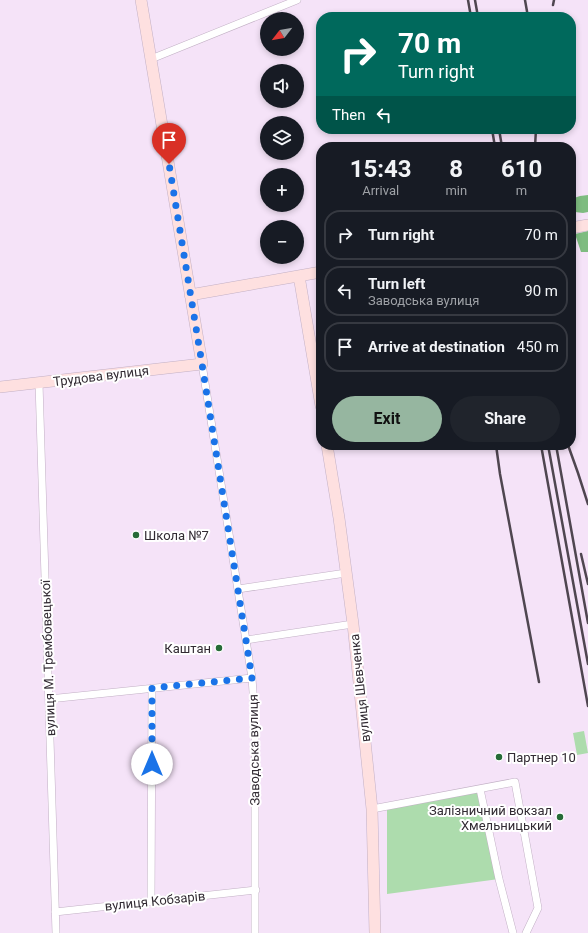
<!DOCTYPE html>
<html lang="en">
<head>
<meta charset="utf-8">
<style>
  body { margin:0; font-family:Roboto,sans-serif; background:#20242c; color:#f1f3f6; height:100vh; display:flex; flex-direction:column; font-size:15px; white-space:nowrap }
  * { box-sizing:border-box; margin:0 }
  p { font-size:13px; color:#9ea1a6 }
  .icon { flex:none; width:22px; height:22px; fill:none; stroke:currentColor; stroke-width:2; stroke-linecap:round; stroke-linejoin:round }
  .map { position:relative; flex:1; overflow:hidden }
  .side { position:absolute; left:316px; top:142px; width:260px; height:308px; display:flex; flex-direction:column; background:#171b24; border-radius:16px; box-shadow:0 2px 6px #0003 }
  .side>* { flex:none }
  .top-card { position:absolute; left:316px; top:12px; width:260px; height:122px; border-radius:16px; box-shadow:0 2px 6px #0003; background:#00695c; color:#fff; overflow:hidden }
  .needle { width:26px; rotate:239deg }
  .tools { position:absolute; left:260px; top:12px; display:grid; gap:8px }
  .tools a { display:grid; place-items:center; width:44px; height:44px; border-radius:50%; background:#171b24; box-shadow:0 2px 6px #0003; font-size:20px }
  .pin { position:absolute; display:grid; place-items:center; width:34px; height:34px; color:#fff; margin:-41px -17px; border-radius:50% 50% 50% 0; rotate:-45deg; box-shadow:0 0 4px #0007 }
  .pin .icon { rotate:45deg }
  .me { position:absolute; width:44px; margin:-22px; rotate:0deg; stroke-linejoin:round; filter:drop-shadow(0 0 3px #0008) }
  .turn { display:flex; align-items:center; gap:14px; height:84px; padding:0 16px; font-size:18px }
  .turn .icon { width:52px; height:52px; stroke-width:2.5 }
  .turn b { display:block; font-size:28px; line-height:34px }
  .then { display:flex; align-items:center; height:38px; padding:0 16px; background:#0003; gap:8px; font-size:15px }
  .eta { display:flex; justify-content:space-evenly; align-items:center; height:68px; text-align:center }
  .eta b { font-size:24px; font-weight:700; line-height:28px }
  .cta { display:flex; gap:8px; margin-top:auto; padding:8px 16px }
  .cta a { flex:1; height:46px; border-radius:24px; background:#96b6a0; color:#111; font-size:16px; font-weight:700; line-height:46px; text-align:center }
  .cta a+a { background:#20242c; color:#f1f3f6 }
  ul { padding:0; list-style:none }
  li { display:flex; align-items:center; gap:12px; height:50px; margin:0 8px 6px; padding:0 8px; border:2px solid #363941; border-radius:16px }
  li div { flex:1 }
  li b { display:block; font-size:15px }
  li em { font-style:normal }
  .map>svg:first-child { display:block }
</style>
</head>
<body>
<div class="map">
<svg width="588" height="933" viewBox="0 0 588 933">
  <rect width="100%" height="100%" fill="#f5e3f8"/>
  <path fill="#addcad" d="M584,731l4,22 -11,2 -4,-22z
    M480,789l19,90 -112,15v-86z"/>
  <path fill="#7ebc80" d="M588,195v17l-5,1 -8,-1 -4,-6v-7l9,-3z
    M588,231v21h-7l-6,-18z"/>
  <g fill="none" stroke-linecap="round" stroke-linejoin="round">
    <g stroke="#c2b0c5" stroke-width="8">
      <path id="street" d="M151,59l146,-59
        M202,364l50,314 3,42v213
        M39,383l17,550
        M238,589l108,-16
        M246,640l107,-16
        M49,699l203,-21
        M480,789l19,90 14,54
        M372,809l143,-27 23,126 -12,25
        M151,902l1,-214
        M55,912l201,-22"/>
    </g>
    <g stroke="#c2b0c5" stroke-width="12">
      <path id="secondary" d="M571,228l17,-3
        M299,276l22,130
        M190,295l131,-23
        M0,387l202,-23 -61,-364
        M327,445l12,73 14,106 19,185 3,124"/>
    </g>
    <use href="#street" stroke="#fff" stroke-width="7"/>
    <use href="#secondary" stroke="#fee0e0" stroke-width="11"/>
    <path stroke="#4f4650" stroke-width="2.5" d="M468,0l3,17
      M475,0l3,17
      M525,0l3,17
      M553,5l1,-5
      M492,129l3,18
      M499,129l3,18
      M535,147l1,-18
      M496,445l4,29 39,208
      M541,445l47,261
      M548,445l40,219
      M556,445l32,178
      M568,445l10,28 10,31
      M581,554l7,30"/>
  </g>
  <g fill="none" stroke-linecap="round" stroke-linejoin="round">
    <path stroke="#1a73e8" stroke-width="7" stroke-dasharray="0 12.6" d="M152,764v-76l100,-10 -50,-314 -33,-200"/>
  </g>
  <g fill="#266b37" stroke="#fff" stroke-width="1.5">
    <circle cx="136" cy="535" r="4"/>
    <circle cx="219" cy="648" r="4"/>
    <circle cx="499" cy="757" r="4"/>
    <circle cx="560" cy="817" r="4"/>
  </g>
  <g text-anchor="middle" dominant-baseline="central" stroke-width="4" stroke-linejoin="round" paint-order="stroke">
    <g font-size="13" fill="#322b33" stroke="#fff">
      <text transform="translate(101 376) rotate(-7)">Трудова вулиця</text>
      <text transform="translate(48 658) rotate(-92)">вулиця М. Трембовецької</text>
      <text transform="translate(360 688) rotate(-96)">вулиця Шевченка</text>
      <text transform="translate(254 750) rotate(-91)">Заводська вулиця</text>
      <text transform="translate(155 901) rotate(-6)">вулиця Кобзарів</text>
    </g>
    <g font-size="13" fill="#322b33" stroke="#fff" text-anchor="start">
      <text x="144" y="535">Школа №7</text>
      <text x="211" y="648" text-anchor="end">Каштан</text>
      <text x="507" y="757">Партнер 10</text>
      <text x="552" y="810" text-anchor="end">Залізничний вокзал<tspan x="552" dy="15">Хмельницький</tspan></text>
    </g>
  </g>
</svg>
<div class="tools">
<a><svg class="needle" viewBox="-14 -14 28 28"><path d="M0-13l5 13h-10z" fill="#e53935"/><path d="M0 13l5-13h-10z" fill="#9ea1a6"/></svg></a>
<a><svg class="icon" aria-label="sound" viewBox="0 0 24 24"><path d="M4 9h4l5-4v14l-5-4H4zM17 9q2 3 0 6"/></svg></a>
<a><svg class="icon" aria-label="layers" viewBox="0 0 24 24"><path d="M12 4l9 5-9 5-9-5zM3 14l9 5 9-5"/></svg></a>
<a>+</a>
<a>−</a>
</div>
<div class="pin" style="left:169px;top:164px;background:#d93025"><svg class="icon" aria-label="arrive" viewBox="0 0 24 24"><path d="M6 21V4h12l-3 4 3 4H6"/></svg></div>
<svg class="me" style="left:152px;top:764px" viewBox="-20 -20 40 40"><circle r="19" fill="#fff"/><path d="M0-13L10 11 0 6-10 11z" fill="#1a73e8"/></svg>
<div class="top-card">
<div class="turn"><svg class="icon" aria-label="right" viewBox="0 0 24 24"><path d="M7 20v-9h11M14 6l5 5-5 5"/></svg><div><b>70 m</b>Turn right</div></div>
<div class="then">Then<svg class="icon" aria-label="left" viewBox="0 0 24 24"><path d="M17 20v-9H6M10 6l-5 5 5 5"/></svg></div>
</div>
<section class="side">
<div class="eta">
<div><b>15:43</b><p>Arrival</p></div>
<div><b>8</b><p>min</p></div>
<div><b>610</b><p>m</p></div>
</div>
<ul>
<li><svg class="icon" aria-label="right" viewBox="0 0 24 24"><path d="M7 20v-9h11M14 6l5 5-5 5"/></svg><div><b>Turn right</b></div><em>70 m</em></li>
<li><svg class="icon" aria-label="left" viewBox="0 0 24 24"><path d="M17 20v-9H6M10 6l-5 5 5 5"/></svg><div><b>Turn left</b><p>Заводська вулиця</p></div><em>90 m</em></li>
<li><svg class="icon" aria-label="arrive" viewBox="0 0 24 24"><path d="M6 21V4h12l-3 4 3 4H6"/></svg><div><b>Arrive at destination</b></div><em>450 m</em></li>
</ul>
<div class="cta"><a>Exit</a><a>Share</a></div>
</section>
</div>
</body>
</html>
